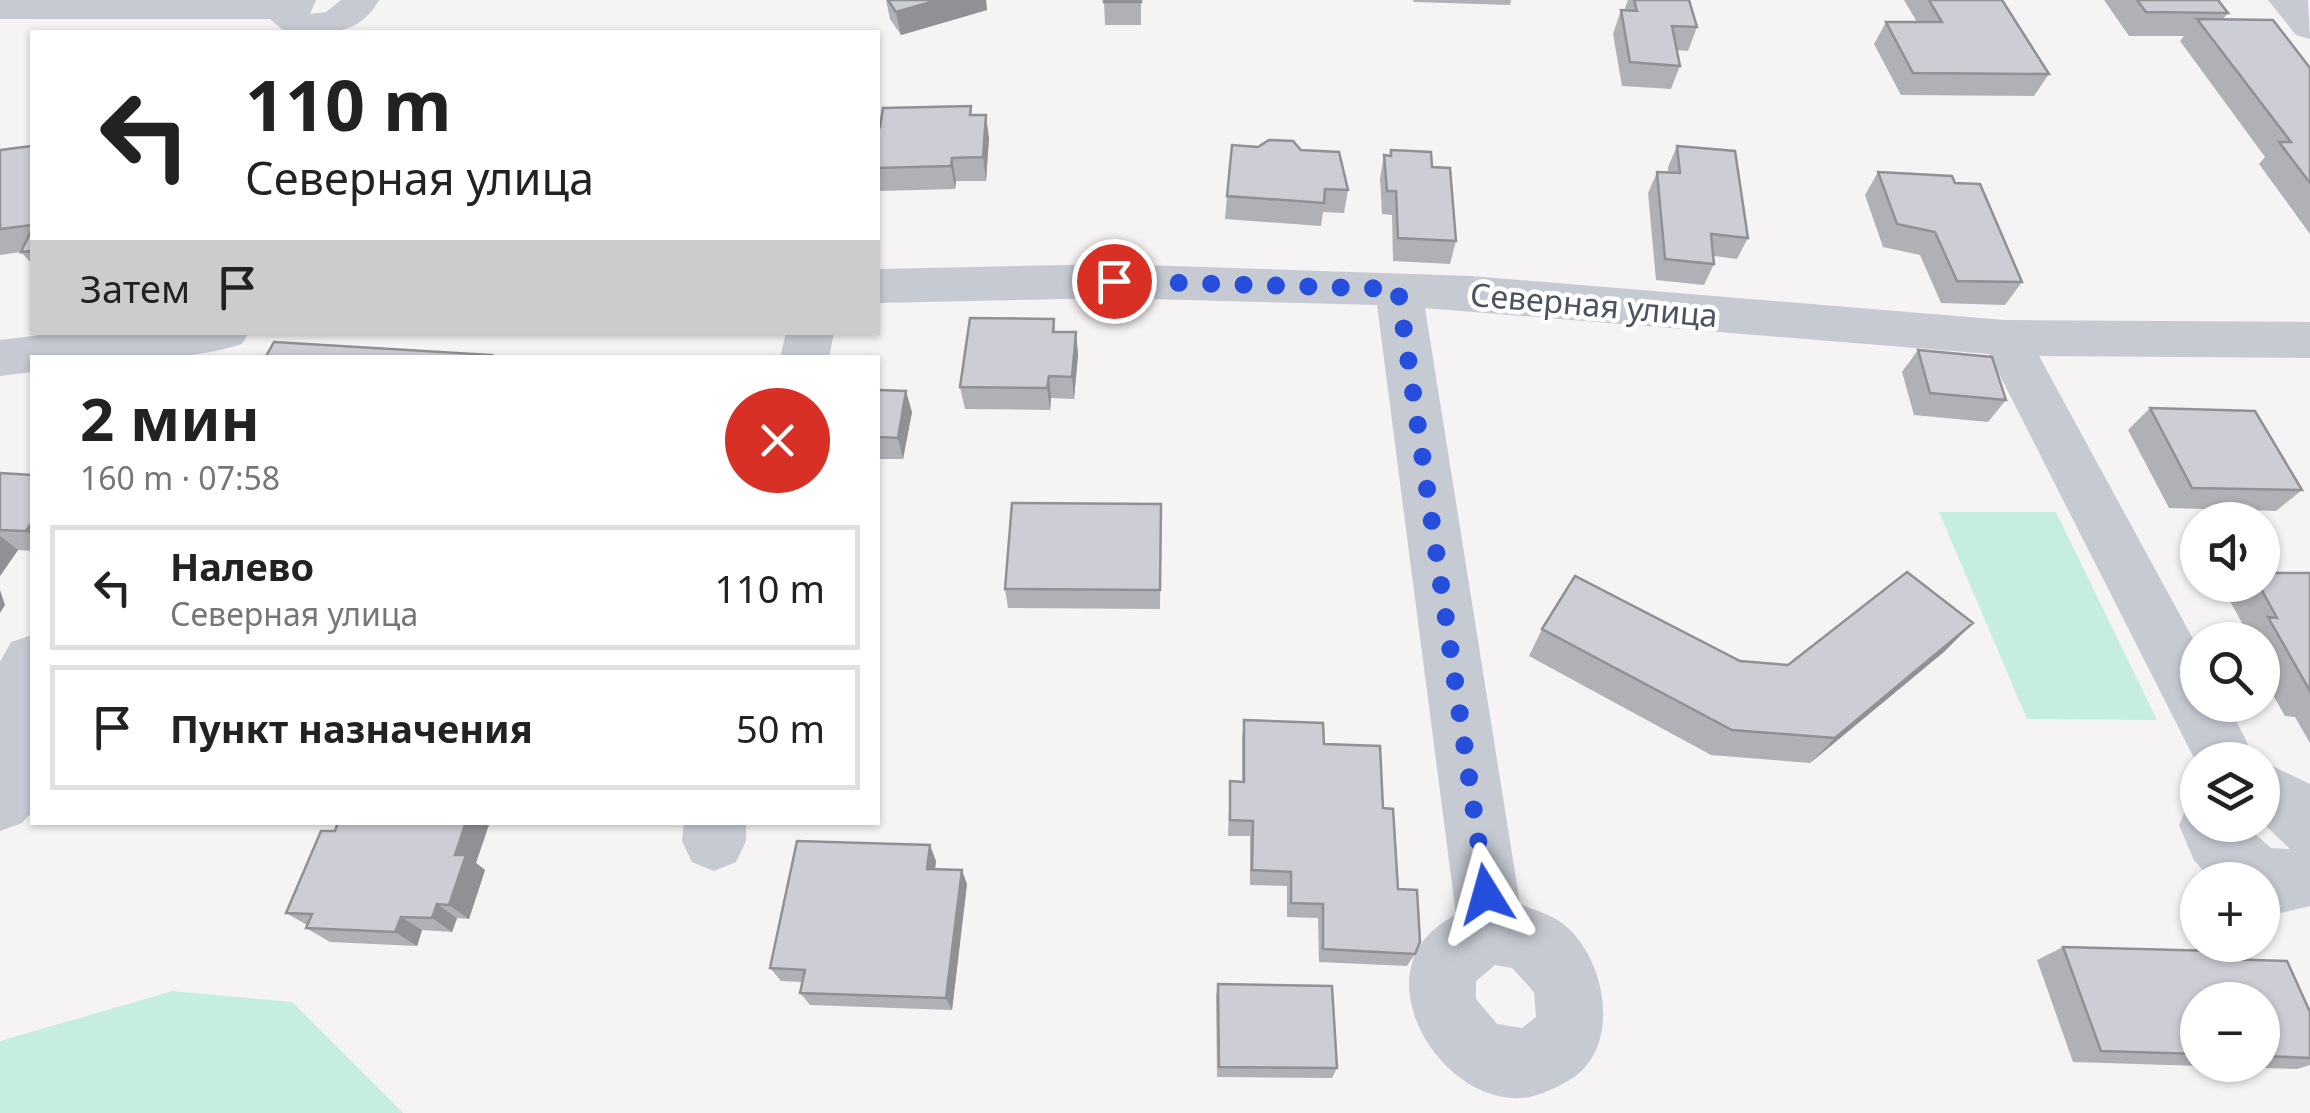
<!DOCTYPE html>
<html lang="ru">
<head>
<meta charset="utf-8">
<style>
  body { margin:0; font-family:"Noto Sans",sans-serif; background:#f6f6f6; color:#222; height:100vh; display:flex; flex-direction:column; font-size:38px; white-space:nowrap }
  * { box-sizing:border-box; margin:0 }
  p { font-size:32px; color:#767676 }
  .icon { flex:none; width:55px; height:55px; fill:none; stroke:currentColor; stroke-width:2; stroke-linecap:round; stroke-linejoin:round }
  .map { position:relative; flex:1; overflow:hidden }
  .sheet { position:absolute; left:30px; top:355px; width:850px; height:470px; display:flex; flex-direction:column; background:#fff; border-radius:0px; box-shadow:0 2px 8px #0004 }
  .sheet>* { flex:none }
  .top-card { position:absolute; left:30px; top:30px; width:850px; height:305px; border-radius:0px; box-shadow:0 2px 8px #0004; background:#fff; color:#222; overflow:hidden }
  .controls { position:absolute; left:2180px; top:502px; display:grid; gap:20px }
  .controls a { display:grid; place-items:center; width:100px; height:100px; border-radius:50%; background:#fff; box-shadow:0 2px 8px #0004; font-size:50px }
  .pin { position:absolute; display:grid; place-items:center; width:85px; height:85px; color:#fff; margin:-42px; border:5px solid #fff; border-radius:50%; box-shadow:0 2px 10px #0007 }
  .me { position:absolute; width:110px; margin:-55px; rotate:352deg; stroke-linejoin:round; filter:drop-shadow(0 0 8px #0008) }
  .turn { display:flex; align-items:center; gap:35px; height:210px; padding:0 50px; font-size:45px }
  .turn .icon { width:130px; height:130px; stroke-width:2.5 }
  .turn b { display:block; font-size:70px; line-height:85px }
  .then { display:flex; align-items:center; height:95px; padding:0 50px; background:#0003; gap:20px; font-size:38px }
  .round { display:grid; place-items:center; flex:none; width:105px; height:105px; border-radius:52px; background:#f6f6f6 }
  .headline { display:flex; align-items:center; justify-content:space-between; height:170px; padding:0 50px }
  h1 { font-size:60px; font-weight:700; line-height:75px }
  ul { padding:0; list-style:none }
  li { display:flex; align-items:center; gap:30px; height:125px; margin:0 20px 15px; padding:0 30px; border:5px solid #e0e0e0; border-radius:0px }
  li div { flex:1 }
  li b { display:block; font-size:38px }
  li em { font-style:normal }
  .map>svg:first-child { display:block }
</style>
</head>
<body>
<div class="map">
<svg width="2310" height="1113" viewBox="0 0 2310 1113">
  <rect width="100%" height="100%" fill="#f5f3f3"/>
  <path fill="#c5eede" d="M1939,512h117l101,208 -130,-1z
    M173,991l119,11 111,111h-403v-72z"/>
  <g fill="none" stroke-linecap="round" stroke-linejoin="round">
    <path fill="#c5cad3" fill-rule="evenodd" d="M0,0h316l-6,14 16,-2 15,-12h38c-22,39 -54,32 -94,32l-15,-13h-270z
      M2268,0h40l2,39 -14,-4z
      M1113,264l358,12 534,44 305,2v36l-271,-2 159,292v57h30l28,55h-58v6l-209,-412 -564,-46 95,596c14,6 30,10 42,19 41,31 60,114 16,151 -12,10 -33,19 -48,23 -87,16 -179,-131 -74,-182l-79,-610 -264,-7 -235,5v-34zM1495,965l17,3 22,24 2,25 -14,11 -25,-4 -21,-25v-18z
      M64,332h185l-7,12c-66,21 -141,14 -210,14v14l-32,4v-36z
      M786,332h48l-5,26h-49z
      M32,635v177l-10,11 -22,8v-169l11,-20z
      M2262,761l48,23v122l-29,7 -19,-5v-28h-51l-17,-20 -15,-35 9,-21 10,-4v25h47l26,23 19,1 -28,-27z
      M684,822h62v19l-10,21 -22,9 -22,-9 -10,-21z"/>
  </g>
  <path fill="#b0b1b7" fill-rule="evenodd" d="M886,0h100l1,10 -86,25 -11,-16z
    M1104,0h37v25h-36z
    M1413,0h98l-1,5 -96,-3z
    M1628,0h61l8,27 -9,24 -11,-1 3,16 -9,23 -49,-3 -9,-52 8,-24 3,1z
    M1904,0h98l47,74 -15,22 -133,-1 -27,-51 12,-22h31z
    M2104,0h114l10,13 -5,6 87,49v166l-51,-70 6,-7 -85,-116 4,-5h-55z
    M972,115l17,23 -3,43h-30l-1,8 -77,2v-64z
    M32,146v118l-11,-12 -21,3v-103z
    M1677,146l71,92 -11,21 -23,-3v8l-10,21 -48,-5 -8,-87 9,-21h11v-5z
    M1301,150l47,40 -4,23 -21,-1 -2,14 -96,-7 2,-23z
    M1391,150l41,17 24,74 -6,23 -57,-3 -1,-46 -10,-1 -2,-35 4,-24 6,1z
    M1878,172l77,11 67,99 -17,23 -64,-2 -21,-48 -37,-8 -18,-52z
    M1054,319l1,13h21l2,23 -4,44 -23,-1 -1,12 -85,-1 -5,-22z
    M1918,350l88,50 -18,22 -74,-7 -12,-43z
    M878,390l34,22 -9,47h-25z
    M2150,408l152,82 -26,21 -107,-3 -41,-78z
    M0,473l32,2v76l-14,-1 -18,26z
    M1161,504l-1,105 -152,-1 -3,-19z
    M2310,573v170l-15,-26 -10,-1 -23,-40v-36h-19l-2,-3 6,-5 -22,-40 10,-7h27z
    M1542,629l198,32 48,4 157,-14 -135,112 -99,-8 -182,-99z
    M1244,720l80,24 59,64 15,81 17,65 -8,12 -88,-4 -1,-44 -31,-1v-31l-37,-1v-49h-22l2,-55 12,1v-44z
    M936,861l-1,8 32,15 -15,126 -142,-5 -10,-12 2,-11 -21,-1 -11,-13z
    M476,863l9,7 -16,49 -12,-1 -5,14 -30,-2 -5,16 -87,-4 -24,-14 1,-3 -21,-12z
    M2063,947l155,12 92,53v53l-13,4 -224,-7 -36,-102zM2198,1000h64v65h-64z
    M1218,984l119,84 -5,10 -115,-1 -1,-81z"/>
  <path fill="#909095" d="M938,0h48l1,10 -86,25 -5,-23z
    M986,115l3,23 -3,43 -3,-24z
    M952,158l4,23 -1,8 -4,-23z
    M1076,332l2,23 -4,44 -2,-22z
    M1049,376l2,22 -1,12 -3,-22z
    M906,391l6,21 -9,47 -5,-21z
    M32,522v14l-6,-5z
    M0,536l18,14 -18,26z
    M0,590l5,15 -5,8z
    M1973,623l-28,28 -135,112 25,-25z
    M466,822h24l-14,41 9,7 -16,49 -20,-14 6,-50z
    M930,845l6,16 -3,23 -6,-15z
    M962,870l5,14 -15,126 -6,-12z
    M437,904l20,14 -5,14 -20,-14z
    M401,917l21,13 -5,16 -22,-14z"/>
  <path fill="#cdced5" stroke="#909095" stroke-width="2.5" d="M888,0h50l-42,12z
    M1104,0h37v2h-37z
    M1634,0h55l8,27 -25,-1 8,40 -50,-4 -9,-52 16,1z
    M1929,0h73l47,74 -136,-1 -27,-51h56z
    M2137,0h81l10,13 -82,-1z
    M2197,19l76,1 37,48v115l-31,-41h12z
    M971,106l-1,9h16l-3,42 -31,1 -1,8 -73,2v-41h2l3,-19z
    M1269,140l24,1 8,9 38,2 9,38 -23,-1 -1,14 -97,-7 5,-51 26,2z
    M32,146v79l-32,4v-77l1,-2z
    M1677,146l58,5 13,87 -37,-4 3,30 -49,-5 -8,-87 23,1z
    M1391,150l40,2 1,15 18,1 6,73 -58,-3 -2,-47h-9l-3,-36 7,1z
    M1878,172l74,4 3,7 25,1 42,98 -65,-1 -22,-49 -38,-8z
    M32,229v22l-11,1z
    M970,318l84,1 -1,13h23l-4,45 -23,-1 -2,12 -87,-1z
    M274,342l218,13 -2,3h-225z
    M1918,350l74,7 14,43 -76,-7z
    M878,390l28,1 -8,47 -20,-1z
    M2150,408l105,3 47,79 -110,-2z
    M0,473l32,2v47l-6,9 -26,-1z
    M1012,503l149,1 -1,86 -155,-1z
    M1907,572l66,51 -138,115 -103,-8 -190,-101 33,-53 165,85 48,4z
    M2262,573h48v118l-42,-74 9,1 -18,-33h3z
    M1244,720l79,3 1,21 56,2 3,62 10,1 5,80 19,1 3,52 -5,12 -92,-5v-45l-32,-1v-31l-39,-2 1,-49 -23,-1v-39l14,1z
    M338,822h128l-11,33h11l-17,50 -12,-1 -5,14 -31,-1 -6,15 -89,-4 6,-14 -26,-1 35,-82h14z
    M797,841l133,4 -3,24 35,1 -16,128 -146,-5 5,-23 -35,-2z
    M2063,947l152,4 3,8 69,2 23,51v46l-48,-2v-56h-64v54l-97,-3z
    M1218,984l114,2 5,82 -118,-1z"/>
  <g fill="none" stroke-linecap="round" stroke-linejoin="round">
    <path stroke="#254edd" stroke-width="18" stroke-dasharray="0 32.4" d="M1114,281l284,8 88,605"/>
  </g>
  <g text-anchor="middle" dominant-baseline="central" stroke-width="9" stroke-linejoin="round" paint-order="stroke">
    <g font-size="32" fill="#4b5260" stroke="#fff">
      <text transform="translate(1594 304) rotate(5)">Северная улица</text>
    </g>
  </g>
</svg>
<div class="controls">
<a><svg class="icon" aria-label="sound" viewBox="0 0 24 24"><path d="M4 9h4l5-4v14l-5-4H4zM17 9q2 3 0 6"/></svg></a>
<a><svg class="icon" aria-label="search" viewBox="0 0 24 24"><circle cx="10" cy="10" r="6"/><path d="M15 15l6 6"/></svg></a>
<a><svg class="icon" aria-label="layers" viewBox="0 0 24 24"><path d="M12 4l9 5-9 5-9-5zM3 14l9 5 9-5"/></svg></a>
<a>+</a>
<a>−</a>
</div>
<div class="pin" style="left:1114px;top:281px;background:#d93025"><svg class="icon" aria-label="arrive" viewBox="0 0 24 24"><path d="M6 21V4h12l-3 4 3 4H6"/></svg></div>
<svg class="me" style="left:1486px;top:894px" viewBox="-20 -20 40 40"><path d="M0-17L14 15 0 8-14 15z" fill="#254edd" stroke="#fff" stroke-width="4"/></svg>
<div class="top-card">
<div class="turn"><svg class="icon" aria-label="left" viewBox="0 0 24 24"><path d="M17 20v-9H6M10 6l-5 5 5 5"/></svg><div><b>110 m</b>Северная улица</div></div>
<div class="then">Затем<svg class="icon" aria-label="arrive" viewBox="0 0 24 24"><path d="M6 21V4h12l-3 4 3 4H6"/></svg></div>
</div>
<section class="sheet">
<div class="headline"><div><h1>2 мин</h1><p>160 m · 07:58</p></div><a class="round" style="background:#d93025;color:#fff"><svg class="icon" aria-label="close" viewBox="0 0 24 24"><path d="M6 6l12 12M18 6L6 18"/></svg></a></div>
<ul>
<li><svg class="icon" aria-label="left" viewBox="0 0 24 24"><path d="M17 20v-9H6M10 6l-5 5 5 5"/></svg><div><b>Налево</b><p>Северная улица</p></div><em>110 m</em></li>
<li><svg class="icon" aria-label="arrive" viewBox="0 0 24 24"><path d="M6 21V4h12l-3 4 3 4H6"/></svg><div><b>Пункт назначения</b></div><em>50 m</em></li>
</ul>
</section>
</div>
</body>
</html>
